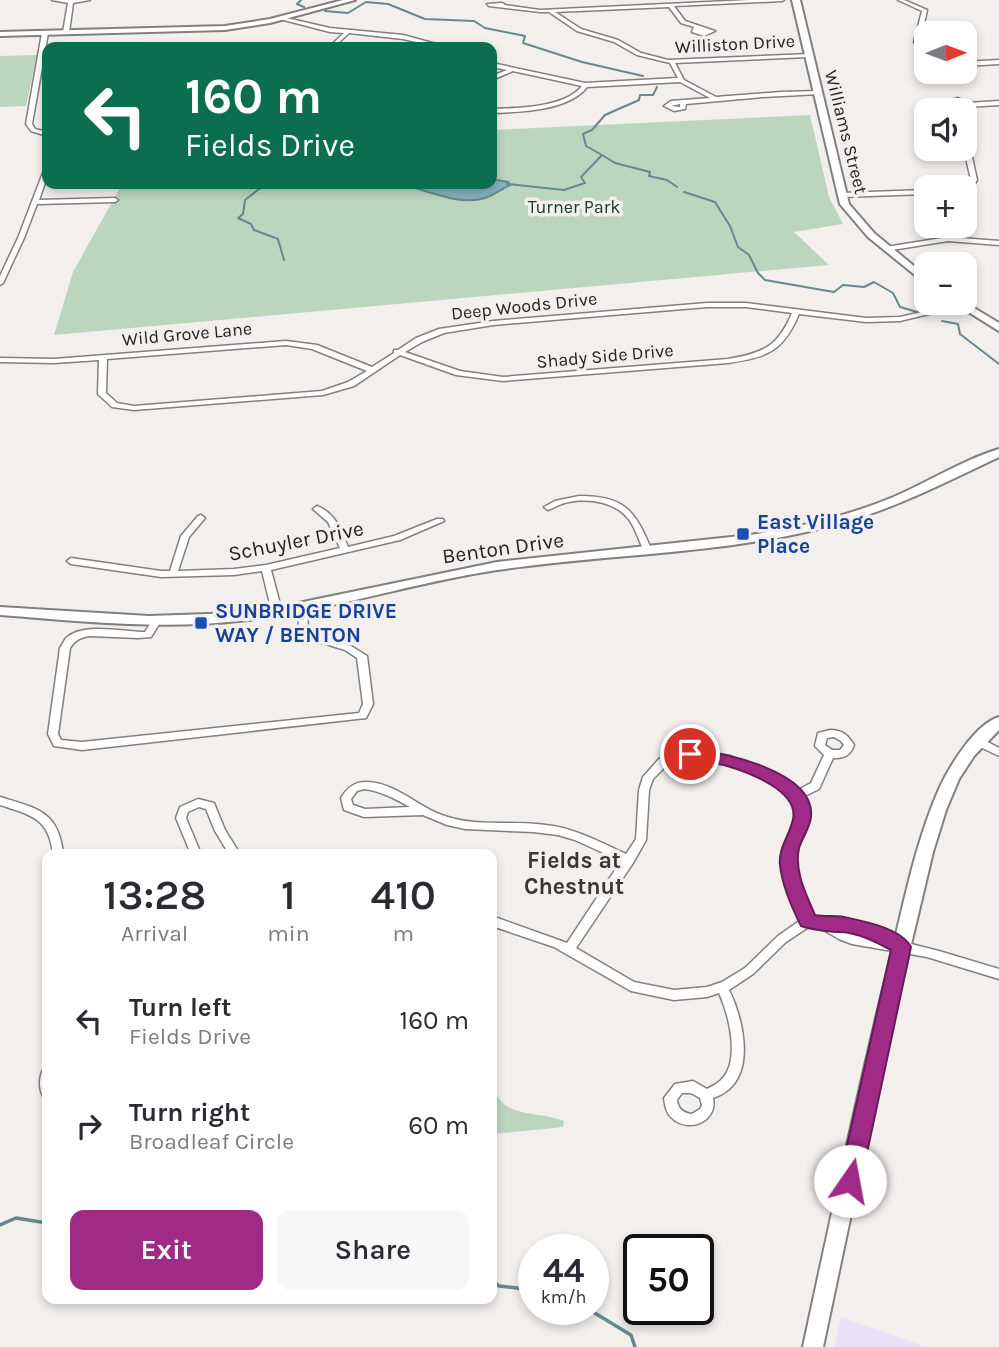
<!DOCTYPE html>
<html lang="en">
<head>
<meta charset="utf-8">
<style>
  body { margin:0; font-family:Karla,sans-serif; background:#f7f7f7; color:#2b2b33; height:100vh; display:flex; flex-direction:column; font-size:26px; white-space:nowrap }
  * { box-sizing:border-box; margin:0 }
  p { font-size:23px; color:#7c7c81 }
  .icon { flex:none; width:38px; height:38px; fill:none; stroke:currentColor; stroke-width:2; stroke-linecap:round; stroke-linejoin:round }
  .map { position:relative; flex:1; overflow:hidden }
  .sheet { position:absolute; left:42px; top:849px; width:455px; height:455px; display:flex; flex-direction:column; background:#fff; border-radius:14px; box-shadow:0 4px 10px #0003 }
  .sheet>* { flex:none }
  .guide { position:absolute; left:42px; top:42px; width:455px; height:147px; border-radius:14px; box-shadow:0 4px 10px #0003; background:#0b6e4f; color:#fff; overflow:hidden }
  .needle { width:46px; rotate:89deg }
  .buttons { position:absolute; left:914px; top:21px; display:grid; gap:14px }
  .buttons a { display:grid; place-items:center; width:63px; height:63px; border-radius:14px; background:#fff; box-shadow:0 4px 10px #0003; font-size:35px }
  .speed { position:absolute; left:518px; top:1234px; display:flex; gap:14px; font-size:35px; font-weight:700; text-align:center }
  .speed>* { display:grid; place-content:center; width:91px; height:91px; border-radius:50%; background:#fff; box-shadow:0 4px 10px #0003; line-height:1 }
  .speed small { font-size:18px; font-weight:400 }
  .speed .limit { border:4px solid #111; border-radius:10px; background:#fff; color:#111 }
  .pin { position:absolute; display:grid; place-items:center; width:60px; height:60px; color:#fff; margin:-30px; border:4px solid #fff; border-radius:50%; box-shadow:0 2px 7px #0007 }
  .me { position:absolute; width:77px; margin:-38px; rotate:12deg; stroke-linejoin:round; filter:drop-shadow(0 0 5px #0008) }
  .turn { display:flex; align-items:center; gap:24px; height:147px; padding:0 28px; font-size:32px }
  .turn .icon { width:91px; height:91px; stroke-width:2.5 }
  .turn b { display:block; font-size:49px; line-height:60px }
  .eta { display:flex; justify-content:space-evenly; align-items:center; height:119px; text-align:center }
  .eta b { font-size:42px; font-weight:600; line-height:49px }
  .action { display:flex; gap:14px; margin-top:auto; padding:14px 28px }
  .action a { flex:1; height:80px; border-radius:14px; background:#9f2b86; color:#fff; font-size:28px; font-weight:600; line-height:80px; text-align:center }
  .action a+a { background:#f7f7f7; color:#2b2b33 }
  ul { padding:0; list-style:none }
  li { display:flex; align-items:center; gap:21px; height:105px; padding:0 28px }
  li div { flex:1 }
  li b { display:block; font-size:26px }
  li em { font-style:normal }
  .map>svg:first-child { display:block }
</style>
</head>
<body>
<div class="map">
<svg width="999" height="1347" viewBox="0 0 999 1347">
  <rect width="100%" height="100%" fill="#f2efed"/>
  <path fill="#e7e2f8" d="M841,1317l85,30h-92z"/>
  <path fill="#bcd5bd" d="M37,55l-11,51 -26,1v-51z
    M810,115l19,82 14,27 -49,8 35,33 -775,70 19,-63 49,-88h370v-54z
    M492,1083c10,38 42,26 72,38l-1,6 -71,7z"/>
  <path fill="#85b3bf" stroke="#688890" stroke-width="2" d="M492,179l16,3 2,3c-8,4 -17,10 -25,13 -26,9 -61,-10 -87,-14h94z"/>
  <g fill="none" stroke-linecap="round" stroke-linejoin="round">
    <path stroke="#688890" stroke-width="2" d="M301,0l-4,4 7,3
      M325,11l23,2 18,-11 22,2 37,15 49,2 11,7 40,8 -2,7 59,19 61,14
      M602,155l13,8 35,9 -1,4 18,4 10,7
      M272,184l-13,5 -14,11 -2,14 -5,4 13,6 3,6 24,9 6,21
      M507,184l57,6 21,-7 -4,-6 21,-22 -16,-9 -3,-12 9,-4 13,-15 34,-15 1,-5h13l4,-8
      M684,192l31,10 15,24 8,21 11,8 9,18 7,7 69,12 9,-7 21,2 10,-5 19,11 7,14 17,5
      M942,321l16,3 2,10 39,30"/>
    <path stroke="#688890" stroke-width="3.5" d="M0,1225l16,-7 31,5
      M492,1280l7,6 35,4
      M588,1309l43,26 4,12"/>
    <g stroke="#82807e" stroke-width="3">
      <path id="street" d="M52,0h38l-17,3 -4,29 -3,2 -3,-2 5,-29z
        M750,0h34l-2,1 -108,5 11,15 30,10 -11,5 -12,-4 2,-5 -13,-4 -12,-16 -114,5 26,17 37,11 23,13 27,7 142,-6v2l-2,1 -133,6 9,17 32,17 65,-5 37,-1 2,1v2l-57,3 -77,7 -1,5 -11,2 -10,-5 7,-5 39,-3 -30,-16 -93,5c-18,24 -68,25 -95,26v-4c25,-1 73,-1 90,-23l-69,-15 -21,9v-4l15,-6 -15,-3v-4l93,20 93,-5 -8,-15 -33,-8 -23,-13 -37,-11 -28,-19h-9l-51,-6 -2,-2 15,-1 2,1v1l36,5zM680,104v3l-9,-1z
        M898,0h6l23,10 -7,32 6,10v6l-12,-16 8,-31z
        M282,17l48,11 73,7 44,12h-8l-36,-8 -54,-6 -15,14h-5l15,-14 -14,-1 -50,-13z
        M45,31l3,2 -16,91 3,5 12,3v4l-16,-5 -5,-7 16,-91z
        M999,60v4l-35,2v-4z
        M958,98l10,5 31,-2v4l-32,2 -10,-5 -5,1 7,7h-6l-8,-8z
        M964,132l3,2 10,46 -4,7 -9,4v-4h-1l6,-2 2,-5 -7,-31z
        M47,168v9l-8,23 76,-2 3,2 -3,2 -78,2 -13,34 -21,45 -3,2v-9l18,-38 26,-68z
        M926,190v4l-85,3 -3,-2 3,-2z
        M948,237l51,4v4l-51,-4 -62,10 -3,-2 3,-2z
        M707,303h39l120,15 34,-1 62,-14 4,2 -66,16 -34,1 -67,-8c-16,38 -32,43 -71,49l-225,18 -47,-6 -56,-20 -46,31 -31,9 -189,15 -22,-3 -14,-13 1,-34 -45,3 -54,-1v-4l54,1 232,-18 31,4 55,22 22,-14v-3h4l18,-12 23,-9 54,-8zM707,307h39l46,6c-14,34 -29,40 -64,46l-225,18 -43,-6 -55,-19 17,-10 22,-9 49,-8zM286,345l26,4 55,22 -19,11 -26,9 -188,15 -17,-3 -11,-10 1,-34z
        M579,496c45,0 56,14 72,53l-1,2h-6c-5,-10 -8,-21 -14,-30 -13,-19 -41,-23 -61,-19 -7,1 -14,5 -21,8l-4,-3 11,-6z
        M317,506c18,7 24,23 31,41l46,-11 43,-17h6l1,2 -44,19 -129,30 11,42 -5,3 -5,-3 -10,-41 -28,4 -73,2 -90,-13 -4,-3 4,-3 90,13h9l11,-35 17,-20 3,-1 4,3 -16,19 -11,34 56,-2 32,-4 74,-17 -12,-26 -15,-13z
        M302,603l5,3 1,26 43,14 16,10 6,48 -7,14 -284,32 -28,-4 -6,-12 12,-86c2,-3 4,-7 6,-10 17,-16 58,-6 79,-6l8,-13 3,-1 5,3 -10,16 -13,1 -49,-2c-9,2 -14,4 -19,12l-12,86 3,6 21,2 277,-29 4,-9 -6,-46 -12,-8 -45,-14 -3,-30z
        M830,730c12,0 18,5 24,15 -4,11 -10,13 -21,13l-14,31 -16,8 5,19 -12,32 -2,16 6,24 12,29 13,3 20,1 20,4 24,9 14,8 36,9 60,18v10l-72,-22 -75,-13 -13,-5 -17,-10 -12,-3 -24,16 -33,32 -24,16c13,26 26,78 -1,100 -4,4 -10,6 -15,8 5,23 -24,36 -41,20 -6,-5 -7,-13 -8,-20l11,-14 18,-3 14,8c5,-3 10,-5 14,-9 20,-19 8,-65 -2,-87l-12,4 -33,3 -43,-9 -77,-44 -62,-21v-10l75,27 54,-82 -46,-21 -17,-5 -25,-3 -68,-3 -18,-4 -24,-10 -59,2 -20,-7 -3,-12c6,-10 13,-16 25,-16 27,0 49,22 73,32 34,14 71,6 107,11 28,3 54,17 80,29l10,-15 3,-49 4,-13 16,-18 31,-9 40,6 58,25 10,9 13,-7 13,-28 -9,-9 3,-13zM834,737l7,4 3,4 -4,5h-8l-7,-5 2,-7zM690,758l38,5 52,24 12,10 6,19 -12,32 -2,16 4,24 14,31 -24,17 -33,32 -23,14 -15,5 -33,3 -40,-8 -58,-34 57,-85 13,-23 3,-50 4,-11 14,-14zM364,789c17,2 31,10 46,18l-45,2 -12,-4 -2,-6 6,-8zM841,930l14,2 22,7 -24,-4zM682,1093h9l9,5 2,7 -2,4 -8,5c-9,-1 -14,-5 -15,-14z
        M978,737l21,11v8l-25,-12 -1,-3 1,-3z
        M0,797c36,11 59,14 63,57h-10c-4,-36 -22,-39 -53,-49z
        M198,799l16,4 11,27 15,24h-11l-14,-23 -9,-22 -7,-2 -11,5 -2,6 15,36h-10l-15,-36 4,-11z
        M47,1068v30l-4,-2c-4,-7 -4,-19 0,-26z"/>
    </g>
    <g stroke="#82807e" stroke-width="4">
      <path id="secondary" d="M343,0h12l-85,23 -45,7 -225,6v-4l225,-6 45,-7z
        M792,0h8l49,204 25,29 52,43v8l-58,-47 -28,-33z
        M964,302l35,21v8l-45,-28z
        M999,449v8c-53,25 -105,52 -161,67 -111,31 -227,29 -341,46 -87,13 -171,42 -259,51 -79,9 -159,0 -238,-6v-8l149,9 89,-3 65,-11 194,-40 253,-27c49,-8 95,-18 141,-37 36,-15 71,-38 108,-49z
        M999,717v13l-25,26 -15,23 -13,31 -13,42 -49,206 -61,289h-20c27,-126 54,-253 85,-379 15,-60 26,-122 51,-179 10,-22 36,-65 60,-72z"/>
    </g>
    <use href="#street" fill="#fff" fill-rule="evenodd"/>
    <use href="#secondary" fill="#fff" fill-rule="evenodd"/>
  </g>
  <path fill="#9f2b86" stroke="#671c57" stroke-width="2" d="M690,748c33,5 126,23 121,69 -1,11 -9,21 -12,31 -5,23 7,46 16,67 10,2 19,0 29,2 19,4 57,11 67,30l-50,234 -3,7 -8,3 -8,-3 -3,-7 52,-231c-15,-8 -34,-18 -52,-18 -14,-1 -24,-1 -38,-6 -9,-18 -19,-40 -21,-61 -2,-17 10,-30 13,-46 6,-28 -45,-47 -66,-53 -14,-4 -29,-3 -43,-8l-3,-4z"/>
  <g fill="#1a4fb4" stroke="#f2efed" stroke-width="2.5">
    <rect x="736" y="527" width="14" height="14" rx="3.5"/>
    <rect x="194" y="616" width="14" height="14" rx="3.5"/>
  </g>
  <g text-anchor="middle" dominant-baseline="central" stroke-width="7" stroke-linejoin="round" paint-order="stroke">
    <g font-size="18" fill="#242322" stroke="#f2efed">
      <text transform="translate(735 44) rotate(-3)">Williston Drive</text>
      <text transform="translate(846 132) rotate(76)">Williams Street</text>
      <text transform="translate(524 306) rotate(-6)">Deep Woods Drive</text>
      <text transform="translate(187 334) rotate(-5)">Wild Grove Lane</text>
      <text transform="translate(605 356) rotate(-5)">Shady Side Drive</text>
    </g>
    <g font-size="18" fill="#15431c" stroke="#f2efed">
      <text x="574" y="207">Turner Park</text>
    </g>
    <g font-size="21" font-weight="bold" fill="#164399" stroke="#f2efed" text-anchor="start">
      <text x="757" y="522">East Village<tspan x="757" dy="24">Place</tspan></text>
      <text x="215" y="611">SUNBRIDGE DRIVE<tspan x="215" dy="24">WAY / BENTON</tspan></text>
    </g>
    <g font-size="21" fill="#242322" stroke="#f2efed">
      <text transform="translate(296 541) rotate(-11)">Schuyler Drive</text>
      <text transform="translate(503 548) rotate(-8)">Benton Drive</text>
    </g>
    <g font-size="23" font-weight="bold" fill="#383634" stroke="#f2efed">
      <text x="574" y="860">Fields at<tspan x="574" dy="26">Chestnut</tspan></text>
    </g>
  </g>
</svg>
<div class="buttons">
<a><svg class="needle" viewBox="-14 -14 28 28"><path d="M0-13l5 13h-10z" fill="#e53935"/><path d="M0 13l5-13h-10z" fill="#7c7c81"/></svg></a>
<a><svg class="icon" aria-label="sound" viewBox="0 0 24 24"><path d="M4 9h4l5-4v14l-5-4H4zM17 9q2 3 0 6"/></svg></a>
<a>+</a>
<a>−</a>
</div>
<div class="speed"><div>44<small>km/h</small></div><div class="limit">50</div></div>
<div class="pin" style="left:690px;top:754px;background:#d93025"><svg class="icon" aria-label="arrive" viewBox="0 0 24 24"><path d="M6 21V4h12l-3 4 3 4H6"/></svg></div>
<svg class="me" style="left:850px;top:1181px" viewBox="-20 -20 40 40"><circle r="19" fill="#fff"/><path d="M0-13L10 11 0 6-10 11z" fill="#9f2b86"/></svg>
<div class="guide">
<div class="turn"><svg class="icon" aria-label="left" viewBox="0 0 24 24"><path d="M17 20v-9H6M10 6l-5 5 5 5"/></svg><div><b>160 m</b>Fields Drive</div></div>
</div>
<section class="sheet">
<div class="eta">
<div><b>13:28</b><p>Arrival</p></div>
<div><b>1</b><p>min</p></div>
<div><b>410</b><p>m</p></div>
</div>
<ul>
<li><svg class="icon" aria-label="left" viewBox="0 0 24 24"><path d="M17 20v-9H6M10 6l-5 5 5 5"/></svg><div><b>Turn left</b><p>Fields Drive</p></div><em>160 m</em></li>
<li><svg class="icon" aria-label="right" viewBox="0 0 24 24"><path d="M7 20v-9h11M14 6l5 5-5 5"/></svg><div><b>Turn right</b><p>Broadleaf Circle</p></div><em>60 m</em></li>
</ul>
<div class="action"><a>Exit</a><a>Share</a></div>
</section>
</div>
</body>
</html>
